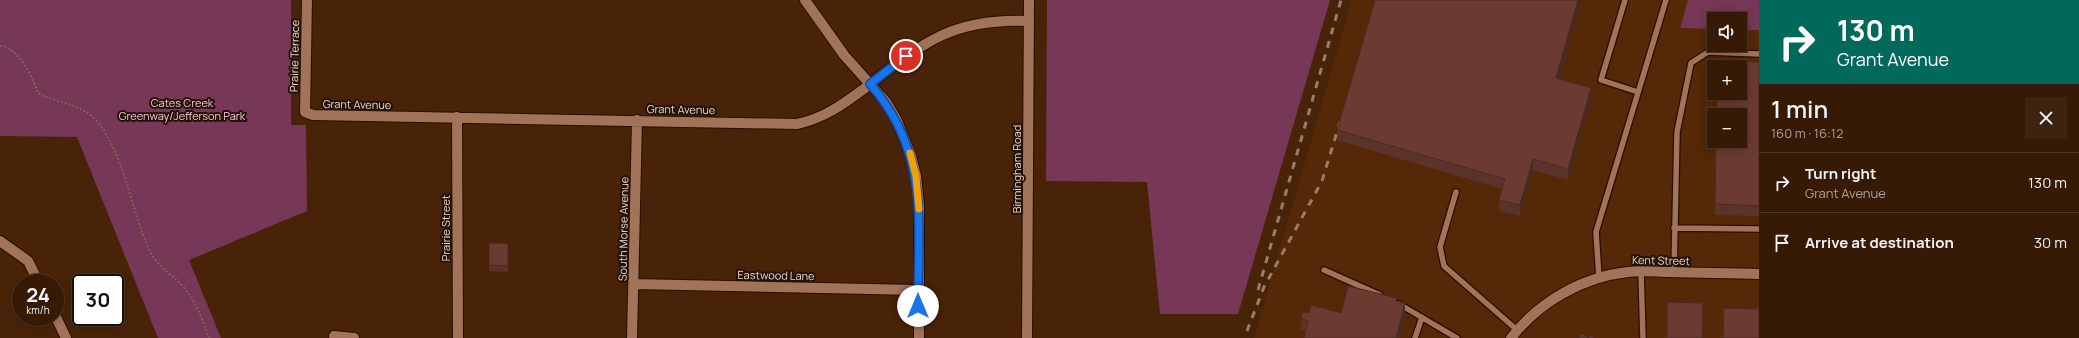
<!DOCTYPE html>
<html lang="en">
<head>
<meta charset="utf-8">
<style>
  body { margin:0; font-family:Manrope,sans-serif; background:#3e2310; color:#f1f3f6; height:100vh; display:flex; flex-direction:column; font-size:15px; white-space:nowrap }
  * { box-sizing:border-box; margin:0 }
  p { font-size:13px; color:#aaa19b }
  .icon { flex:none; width:22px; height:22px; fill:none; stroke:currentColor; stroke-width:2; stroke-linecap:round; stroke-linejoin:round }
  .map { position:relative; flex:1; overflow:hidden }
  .sheet { display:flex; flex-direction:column; background:#371a06; width:320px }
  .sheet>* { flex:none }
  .guide { background:#00695c; color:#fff; overflow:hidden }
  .tools { position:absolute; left:1707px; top:12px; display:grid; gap:8px }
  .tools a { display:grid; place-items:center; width:40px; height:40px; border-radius:0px; background:#371a06; box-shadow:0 2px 10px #0003,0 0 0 1px #513828; font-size:20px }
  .speed { position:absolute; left:12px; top:274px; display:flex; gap:8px; font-size:20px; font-weight:700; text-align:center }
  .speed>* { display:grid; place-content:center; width:52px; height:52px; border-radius:50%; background:#371a06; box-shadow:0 2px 10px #0003,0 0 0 1px #513828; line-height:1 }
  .speed small { font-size:10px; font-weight:400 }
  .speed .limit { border:2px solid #111; border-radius:6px; background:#fff; color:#111 }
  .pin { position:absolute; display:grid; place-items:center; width:34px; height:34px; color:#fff; margin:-17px; border:2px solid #fff; border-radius:50%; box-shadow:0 1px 4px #0007 }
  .me { position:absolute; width:44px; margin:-22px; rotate:0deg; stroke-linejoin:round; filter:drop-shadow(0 0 3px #0008) }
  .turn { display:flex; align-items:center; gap:14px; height:84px; padding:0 12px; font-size:18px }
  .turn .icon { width:52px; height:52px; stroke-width:2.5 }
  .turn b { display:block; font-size:28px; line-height:34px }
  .round { display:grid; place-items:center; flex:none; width:42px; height:42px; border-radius:0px; background:#3e2310 }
  .overview { display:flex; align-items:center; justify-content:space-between; height:68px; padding:0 12px }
  h1 { font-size:24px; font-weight:600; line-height:30px }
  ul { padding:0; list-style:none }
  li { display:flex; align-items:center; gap:12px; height:60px; padding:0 12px; border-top:1px solid #513828 }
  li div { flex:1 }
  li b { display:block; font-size:15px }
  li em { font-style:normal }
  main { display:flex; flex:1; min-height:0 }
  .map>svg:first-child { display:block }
</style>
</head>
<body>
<main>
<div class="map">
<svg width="1759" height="338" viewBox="0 0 1759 338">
  <rect width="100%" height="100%" fill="#492308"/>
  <path fill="#552807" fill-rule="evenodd" d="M1352,0h336l-8,28 34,1v16h26v-15h19v308h-505zM1714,67h26v26h-26zM1714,115h26v26h-26z"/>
  <path fill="#773756" d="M0,0h291v125h15l1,86 -118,49 32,78h-63l-81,-201 -77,-1z
    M1047,0h283l-92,314h-78l-13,-132 -101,-1z
    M1688,0h71v30h-19v-11h-26v10l-34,-1z"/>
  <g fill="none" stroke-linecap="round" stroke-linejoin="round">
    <g stroke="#2a0d00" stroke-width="8">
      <path id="lane" d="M1625,0l-24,80 37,12
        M1456,192l-16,55 4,19 73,64
        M1674,228l85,1
        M1324,270l56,25
        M1641,272l2,66
        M1674,272l3,-140 14,-69 17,-11 51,2
        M1599,278l-3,-46 70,-232
        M1399,304l58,34
        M1415,338l7,-21"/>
    </g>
    <g stroke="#2a0d00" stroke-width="12">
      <path id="street" d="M307,0l-2,112 8,3 484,9c29,-6 49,-22 72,-39 56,-44 85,-67 160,-64
        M805,0l39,55 42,47 10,17 15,37 5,20 3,30v132
        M457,117l1,221
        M0,241l28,20 11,22
        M634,284l284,6
        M55,315l11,23
        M334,336l20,2
        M632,338l5,-218
        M1511,338c28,-36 71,-61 117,-66 13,-2 28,0 42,0 30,1 59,1 89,2"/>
    </g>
    <g stroke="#2a0d00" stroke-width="12">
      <path id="secondary" d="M1027,338l2,-338"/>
    </g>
    <path stroke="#85644d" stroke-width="2" stroke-dasharray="2 2" stroke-linecap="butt" d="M0,46c18,0 33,32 38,47 15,9 33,9 48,19 36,23 45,102 64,139 8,17 24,24 35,38 12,14 18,32 24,49"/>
    <use href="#lane" stroke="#a17359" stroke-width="5.5"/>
    <use href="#street" stroke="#a17359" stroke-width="10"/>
    <use href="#secondary" stroke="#a17359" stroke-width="10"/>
    <path stroke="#9b7c67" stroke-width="3" stroke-dasharray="7 7" stroke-linecap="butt" d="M1258,290l83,-290
      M1247,331l17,-44 58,-106 18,-59"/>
  </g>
  <path fill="#5c332b" d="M1579,0v7l-20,72 32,19 -23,82 -35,-10 -13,46 -21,-5v-11l3,-11 -165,-49v-10z
    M1759,62v154l-44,-1 1,-74z
    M489,243l19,1v28l-19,-1z
    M1397,301l8,13 -6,24h-95l2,-7 -5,-1v-11l40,-6z"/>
  <path fill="#4b2923" d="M1578,0h1v7l-23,82v-11z
    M1591,88v10l-23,82v-11z
    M1533,159v11l-13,46v-11z
    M1405,303v11l-6,24h-3z"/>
  <path fill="#6b3b32" stroke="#4b2923" d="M1375,0h203l-22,78 35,10 -23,81 -35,-10 -13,46 -21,-5 6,-21 -168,-49z
    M1718,61l41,1v144l-44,-2 1,-63h24v-26h-23v-22h23v-26h-22z
    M489,243l19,1v22l-19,-1z
    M1348,286l49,12 -1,3 9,2 -9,35h-92l4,-17 -7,-2 2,-7 6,1 2,-8 30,8z
    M1667,302l36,1 -1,35h-35z
    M1724,308l35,1v29h-36z
    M1582,333l6,5h-10z
    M1591,335l4,3h-7z"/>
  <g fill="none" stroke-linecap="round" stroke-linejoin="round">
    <g stroke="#114b97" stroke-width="10">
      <path id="route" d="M906,56l-36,28c60,68 48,138 48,222"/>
    </g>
    <use href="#route" stroke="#1a73e8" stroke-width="7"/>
    <path stroke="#f59e0b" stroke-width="7" d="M910,153l6,23 3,33"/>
  </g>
  <g text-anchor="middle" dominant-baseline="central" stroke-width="4" stroke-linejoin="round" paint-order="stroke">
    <g font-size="11" fill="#efd6c7" stroke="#231207">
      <text transform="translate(294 56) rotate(-89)">Prairie Terrace</text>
      <text transform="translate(357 104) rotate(1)">Grant Avenue</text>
      <text transform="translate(681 109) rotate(1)">Grant Avenue</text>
      <text transform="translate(1016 169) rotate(-90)">Birmingham Road</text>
      <text transform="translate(445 228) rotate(-90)">Prairie Street</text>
      <text transform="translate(623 229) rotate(-89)">South Morse Avenue</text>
      <text transform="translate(1661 260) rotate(1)">Kent Street</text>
      <text transform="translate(776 275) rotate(1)">Eastwood Lane</text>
    </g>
    <g font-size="11" fill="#fac4db" stroke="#231207">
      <text x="182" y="102">Cates Creek<tspan x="182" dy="13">Greenway/Jefferson Park</tspan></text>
    </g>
  </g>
</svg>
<div class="tools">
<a><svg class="icon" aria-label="sound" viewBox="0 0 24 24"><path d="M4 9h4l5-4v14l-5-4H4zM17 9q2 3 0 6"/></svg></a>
<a>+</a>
<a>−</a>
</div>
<div class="speed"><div>24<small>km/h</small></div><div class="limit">30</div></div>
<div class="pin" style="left:906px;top:56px;background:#d93025"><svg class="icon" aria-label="arrive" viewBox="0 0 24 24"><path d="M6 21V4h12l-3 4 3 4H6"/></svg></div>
<svg class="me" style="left:918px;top:306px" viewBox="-20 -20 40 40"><circle r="19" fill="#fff"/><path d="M0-13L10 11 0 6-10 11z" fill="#1a73e8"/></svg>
</div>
<section class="sheet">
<div class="guide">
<div class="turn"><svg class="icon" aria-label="right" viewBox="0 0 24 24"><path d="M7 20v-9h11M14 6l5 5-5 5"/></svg><div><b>130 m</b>Grant Avenue</div></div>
</div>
<div class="overview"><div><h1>1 min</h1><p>160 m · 16:12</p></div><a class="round"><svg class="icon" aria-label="close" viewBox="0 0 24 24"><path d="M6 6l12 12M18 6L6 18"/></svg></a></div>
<ul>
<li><svg class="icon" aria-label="right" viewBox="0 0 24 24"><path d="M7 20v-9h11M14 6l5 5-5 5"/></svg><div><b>Turn right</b><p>Grant Avenue</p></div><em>130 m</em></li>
<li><svg class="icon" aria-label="arrive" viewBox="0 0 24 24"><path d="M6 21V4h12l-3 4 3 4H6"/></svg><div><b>Arrive at destination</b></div><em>30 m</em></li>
</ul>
</section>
</main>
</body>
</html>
